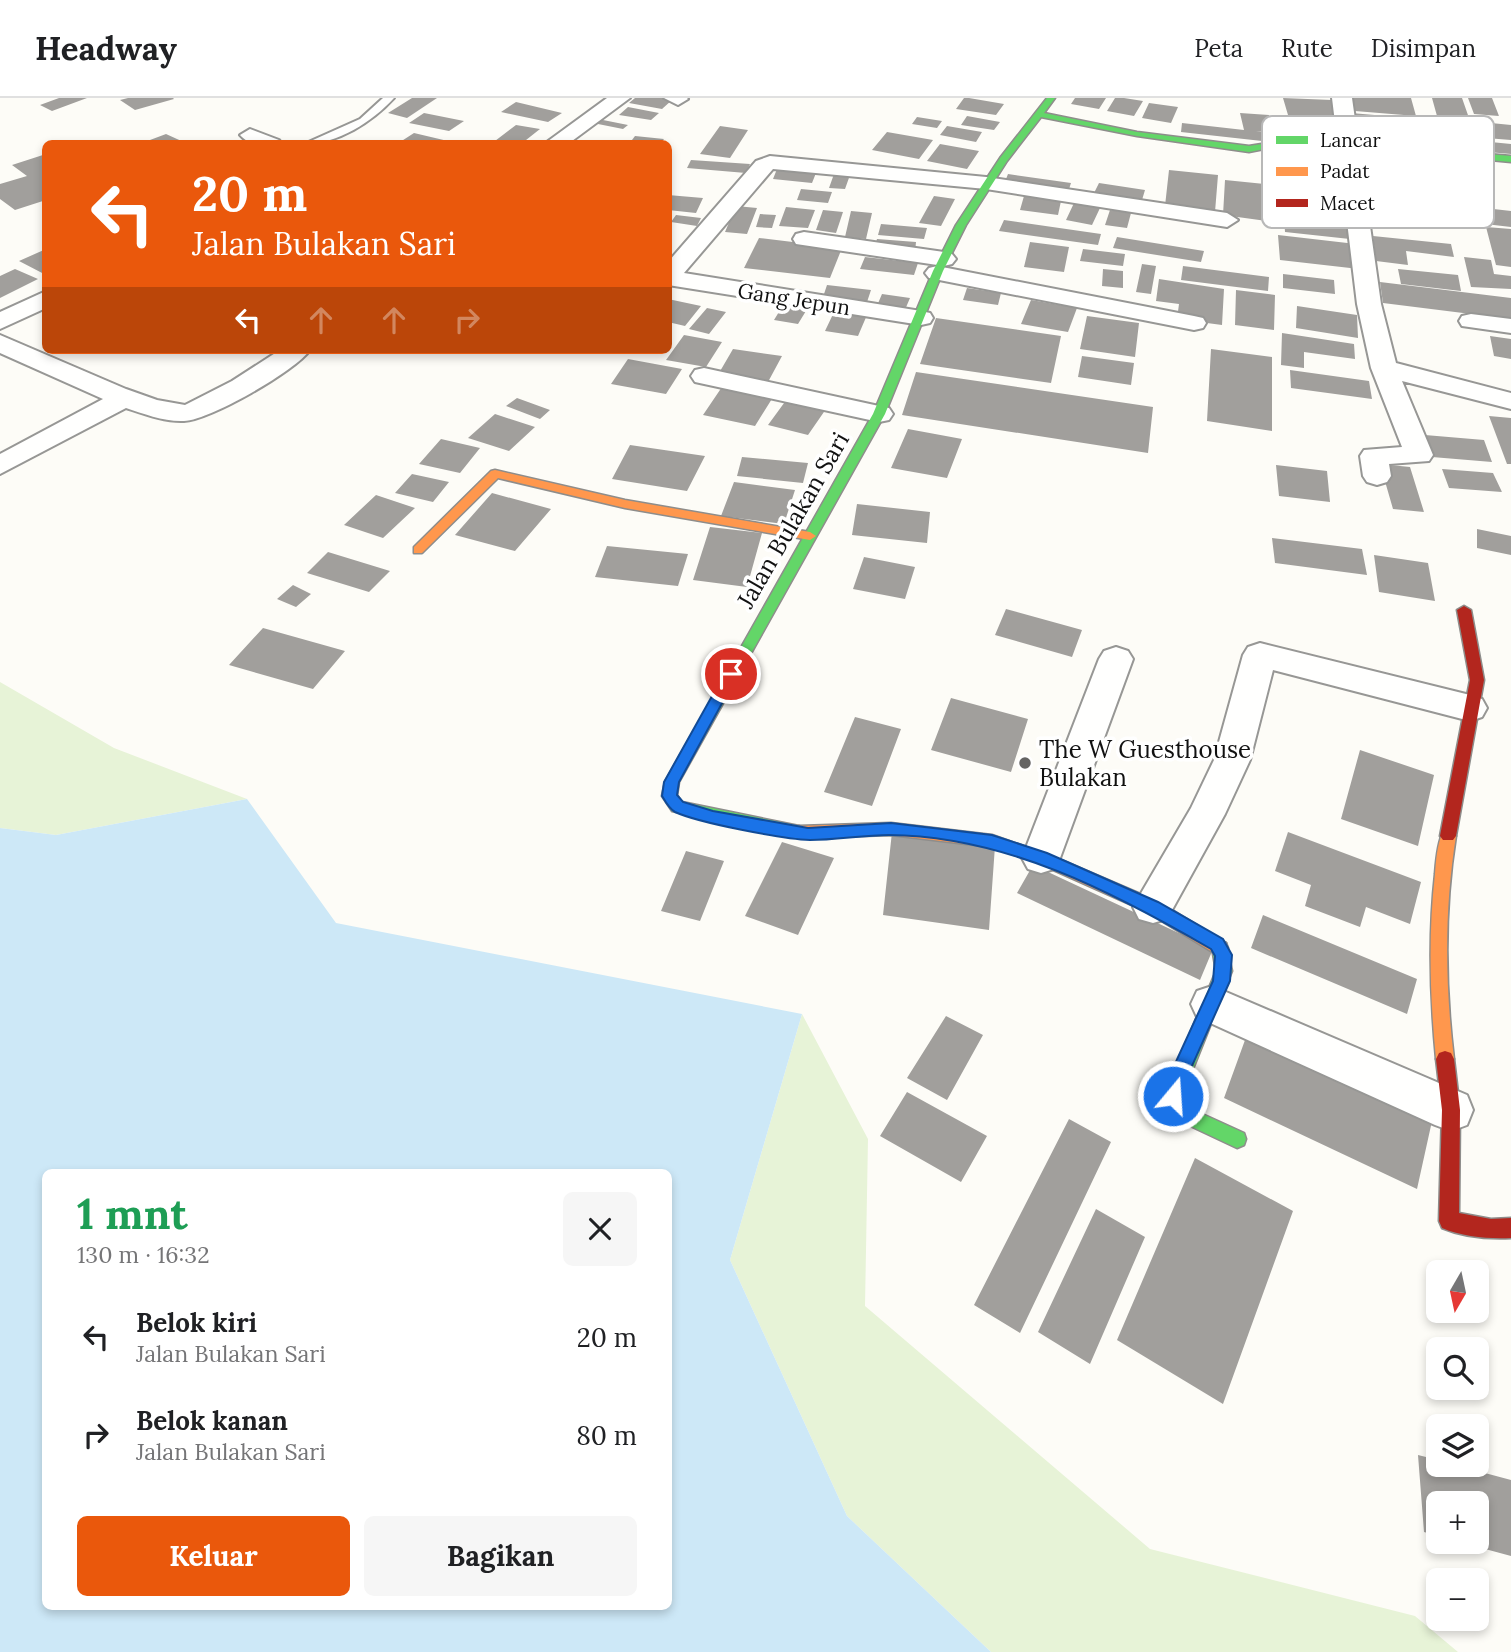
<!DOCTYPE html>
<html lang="id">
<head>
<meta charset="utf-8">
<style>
  body { margin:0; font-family:Lora,serif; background:#f6f6f6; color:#202124; height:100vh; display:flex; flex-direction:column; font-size:26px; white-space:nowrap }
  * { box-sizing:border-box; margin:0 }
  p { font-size:23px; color:#757577 }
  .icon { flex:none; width:38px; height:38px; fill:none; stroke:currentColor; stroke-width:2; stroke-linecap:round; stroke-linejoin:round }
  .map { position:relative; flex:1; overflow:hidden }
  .drawer { position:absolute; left:42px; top:1071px; width:630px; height:441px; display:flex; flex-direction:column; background:#fff; border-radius:10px; box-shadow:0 4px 10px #0003 }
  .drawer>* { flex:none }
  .top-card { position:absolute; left:42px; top:42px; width:630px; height:214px; border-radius:10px; box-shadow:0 4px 10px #0003; background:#ea580c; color:#fff; overflow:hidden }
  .needle { width:46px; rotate:189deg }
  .buttons { position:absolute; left:1426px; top:1162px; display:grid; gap:14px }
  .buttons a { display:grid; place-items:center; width:63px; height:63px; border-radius:10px; background:#fff; box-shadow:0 4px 10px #0003; font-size:35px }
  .pin { position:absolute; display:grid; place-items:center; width:60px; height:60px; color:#fff; margin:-30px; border:4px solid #fff; border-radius:50%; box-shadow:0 2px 7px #0007 }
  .me { position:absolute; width:77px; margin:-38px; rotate:18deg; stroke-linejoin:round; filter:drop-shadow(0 0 5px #0008) }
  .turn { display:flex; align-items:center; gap:24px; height:147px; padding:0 35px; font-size:32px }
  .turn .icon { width:91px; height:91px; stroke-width:2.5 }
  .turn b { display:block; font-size:49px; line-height:60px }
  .lanes { display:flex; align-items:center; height:66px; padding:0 35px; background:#0003; justify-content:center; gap:35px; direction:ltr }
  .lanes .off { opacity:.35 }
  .round { display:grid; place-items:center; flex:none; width:74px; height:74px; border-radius:10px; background:#f6f6f6 }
  .head { display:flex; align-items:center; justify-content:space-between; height:119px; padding:0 35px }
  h1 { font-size:42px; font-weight:700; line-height:52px; color:#1e9e55 }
  .cta { display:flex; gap:14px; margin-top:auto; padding:14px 35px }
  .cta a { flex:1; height:80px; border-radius:10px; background:#ea580c; color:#fff; font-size:28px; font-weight:700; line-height:80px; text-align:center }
  .cta a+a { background:#f6f6f6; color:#202124 }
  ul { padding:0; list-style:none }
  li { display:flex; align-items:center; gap:21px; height:98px; padding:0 35px }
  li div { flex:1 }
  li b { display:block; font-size:26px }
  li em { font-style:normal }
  header { display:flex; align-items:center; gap:42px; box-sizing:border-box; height:98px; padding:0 35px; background:#fff; border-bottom:2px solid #e0e0e0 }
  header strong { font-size:33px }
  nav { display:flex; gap:38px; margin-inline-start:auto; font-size:24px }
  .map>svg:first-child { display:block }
</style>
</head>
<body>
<header>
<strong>Headway</strong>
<nav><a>Peta</a><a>Rute</a><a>Disimpan</a></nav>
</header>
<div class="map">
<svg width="1511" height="1554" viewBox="0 0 1511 1554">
  <rect width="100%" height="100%" fill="#fdfcf7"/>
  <path fill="#e7f3d7" d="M0,584l114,66 133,51 -191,36 -56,-7z
    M802,916l66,125 -3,167 285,243 265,67 43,36h-467l-144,-136 -117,-256z"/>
  <path fill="#cde8f7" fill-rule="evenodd" d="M247,701l89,124 466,91 -72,246 117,256 144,136h-991v-824l56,7zM46,1074h622v434h-622z"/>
  <path fill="#a19f9c" d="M59,0h28l-35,13 -12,-6z
    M128,0h45l1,1 -39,11 -15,-10z
    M412,0h25l-30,20 -19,-5z
    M635,0h27l10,2 -10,9 -33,-6z
    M964,0h5l35,6 -8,11 -40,-6z
    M1075,0h31l-7,11 -28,-5z
    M1115,0h9l19,3 -9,15 -27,-5z
    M1283,0l49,2 7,19 -51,-4z
    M1352,0h59l5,18 -61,-5z
    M1432,0h30l7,20 -32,-2z
    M1468,0h24l7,18 -25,-2z
    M516,4l46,11 -14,9 -47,-10z
    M1149,5l29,4 -7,16 -29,-5z
    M628,9l31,6 -8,7 -32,-5z
    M424,15l40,8 -15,10 -40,-8z
    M1240,15l29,2 4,17 -17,-1 16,2 -1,9 -90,-10 1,-9 62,7z
    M1351,15l59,5 5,16 -61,-5z
    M967,18l33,6 -6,8 -33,-5z
    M917,19l25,4 -5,7 -25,-4z
    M598,21l30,6 -5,4 -30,-6z
    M1481,24l30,3v15l-25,-2z
    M516,27l24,4 -19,15 -26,-3z
    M720,28l28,4 -18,28 -30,-4z
    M947,28l35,6 -6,10 -36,-7z
    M887,34l46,8 -14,19 -47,-9z
    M414,35l38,9v2h-55z
    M166,36l22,10h-46v-1z
    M635,38l29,3 -4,5h-31z
    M1460,41l51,5v10l-47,-4z
    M940,46l39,7 -12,18 -40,-8z
    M46,56v46l-31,10 -15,-11v-15l27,-8 -15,-11z
    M691,62l59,4 -4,9 -59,-5z
    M777,71l39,4 -4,10 -39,-4z
    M1169,72l49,5 -3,37 -50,-6z
    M834,76l16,1 -5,14 -16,-1z
    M1008,76l63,9 -2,6 -63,-10z
    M1225,82l49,5v37l-51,-7z
    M1099,85l46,7 -3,10 -48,-7z
    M801,91l31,3 -4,11 -31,-3z
    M668,97l35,3 -7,15 -28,-3z
    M934,98l21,3 -14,27 -22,-3z
    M1024,98l37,5 -3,14 -38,-5z
    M1406,101l105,12v16l-103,-12z
    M1074,105l26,5 -8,17 -26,-5z
    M736,108l21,2 -10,26 -22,-2z
    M786,109l29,3 -7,18 -29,-2z
    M823,112l20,2 -7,21 -20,-3z
    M1110,112l21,3 -4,15 -22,-3z
    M851,113l21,2 -6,26 -21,-2z
    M760,116l16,1 -4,13 -16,-1z
    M676,117l25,3 -4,8 -26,-4z
    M1284,119l72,7 3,16 -74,-8z
    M1004,122l97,14 -3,11 -99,-14z
    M881,126l46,4 -3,11 -46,-4z
    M1486,129l25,2v38l-15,-2z
    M1278,137l78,9 3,25 -79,-9z
    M1373,138l78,8 3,13 -48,-6 2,14 -32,-4z
    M1117,139l87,14 -3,11 -88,-14z
    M759,140l83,10 -12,30 -86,-10z
    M877,141l39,3 -1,10 -41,-4z
    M1030,144l39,5 -5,25 -40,-5z
    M46,151v26l-27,-14z
    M1083,151l42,5 -2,12 -43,-5z
    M865,159l53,6 -4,12 -54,-6z
    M1464,159l27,3 3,14 17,2v13l-40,-2z
    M1142,166l14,2 -5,28 -15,-2z
    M1183,168l86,11 -1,14 -87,-11z
    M15,171l23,10 -38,19v-22z
    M1103,171l20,2v17l-21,-2z
    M1398,171l60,6 3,16 -60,-7z
    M1283,176l51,6 1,14 -52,-6z
    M1159,181l65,10 -2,36 -45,-6 2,-15 -23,-3z
    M1380,184l131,16v21l-128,-16z
    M827,187l44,5 -4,12 -44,-5z
    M967,190l34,5 -3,12 -35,-5z
    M1236,192l39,5 -1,35 -39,-5z
    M882,196l28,4 -6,14 -28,-4z
    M668,201l33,7 -16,20 -17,-4z
    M1031,202l46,8 -9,24 -47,-8z
    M785,204l24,4 -11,18 -24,-4z
    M1297,208l60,9 1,23 -62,-10z
    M707,210l19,4 -17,22 -20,-5z
    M835,212l32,5 -9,21 -33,-5z
    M1087,218l52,7 -4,34 -55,-8z
    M936,220l125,18 -10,47 -131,-19z
    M1282,235l72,11 1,15 -51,-7v16l-23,-3z
    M684,237l38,7 -16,25 -40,-7z
    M1490,238l21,3v20l-17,-3z
    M733,251l49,7 -14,26 -49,-9z
    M1211,251l61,8v74l-65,-10z
    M1082,258l52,7 -3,22 -53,-8z
    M628,261l54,10 -16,25 -55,-10z
    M1290,272l79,11 3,18 -81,-11z
    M916,274l237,35 -5,46 -246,-38z
    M724,286l51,10 -20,32 -52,-11z
    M517,300l33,12 -10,9 -34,-13z
    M787,301l39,10 -18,26 -40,-10z
    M495,316l40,13 -26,24 -41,-13z
    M1489,318l22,2v46h-4z
    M908,331l54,10 -15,39 -56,-10z
    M1425,337l59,5 8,22 -60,-5z
    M441,341l39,9 -20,25 -41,-9z
    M630,347l75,11 -18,35 -75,-12z
    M742,359l66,6 -5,20 -66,-7z
    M1380,366l30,3 14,45 -31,-3z
    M1276,367l51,6 3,31 -51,-6z
    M1442,371l51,4 9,19 -53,-4z
    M412,376l37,8 -16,20 -38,-9z
    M734,384l61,8 -11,34 -63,-8z
    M492,395l59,16 -36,42 -60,-16z
    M376,397l39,13 -32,30 -39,-13z
    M857,406l73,8 -3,31 -75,-8z
    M710,429l52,6 -15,54 -54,-7z
    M1477,431l34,7v19l-34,-7z
    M1272,440l90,11 5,26 -92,-12z
    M607,448l81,8 -10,32 -83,-9z
    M328,454l62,19 -21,21 -62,-19z
    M1374,457l54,8 7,38 -56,-9z
    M864,459l51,10 -10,32 -52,-10z
    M293,487l18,9 -15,13 -19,-8z
    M1006,511l76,21 -10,27 -77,-22z
    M263,530l82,23 -32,38 -84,-24z
    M951,600l77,21 -17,53 -80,-22z
    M855,619l46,12 -29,77 -48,-14z
    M1360,652l74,25 -16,71 -77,-27z
    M892,734l103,14 -6,84 -106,-15z
    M1288,734l133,50 -11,42 -44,-17 -6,20 -55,-21 6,-21 -36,-14z
    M782,744l52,16 -36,77 -53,-19z
    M686,753l38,10 -24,60 -39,-10z
    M1033,767l180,84 -13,31 -183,-87z
    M1263,817l154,64 -10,35 -156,-66z
    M946,918l37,19 -36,65 -40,-22z
    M1249,931l185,83 -17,77 -193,-91z
    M907,994l80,44 -26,46 -81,-46z
    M1069,1021l42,23 -91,191 -46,-28z
    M1195,1060l98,53 -70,193 -106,-64z
    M1096,1111l49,28 -55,127 -52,-32z
    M1418,1357l20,5v5h17l56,15v76l-48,-13 14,-1v-39h-39v33l-14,-4z"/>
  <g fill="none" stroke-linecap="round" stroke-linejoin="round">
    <g stroke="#979795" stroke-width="4">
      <path id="lane" d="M383,0h11c-22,24 -56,46 -90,46l56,-25z"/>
    </g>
    <g stroke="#979795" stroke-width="4">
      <path id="street" d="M607,0h23l-62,46h-24z
        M664,0h23l1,1 -10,6z
        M1332,0h20l29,206 15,59 115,30v16l-109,-28 31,74 -4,6 -40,3 2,12 -4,6 -10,3 -10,-3 -4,-6 -3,-20 4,-6 38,-3 -31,-79 -14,-64z
        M250,31l29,11 3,4c-15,0 -32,3 -42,-9z
        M770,58l216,21 241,36 11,7 -11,7 -241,-38 -213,-20 -89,104 237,38 9,2 3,5 -3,5 -9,2 -253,-40v-23l88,-101z
        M804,134l140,20 8,2 4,5 -4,5 -8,2 -148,-22 -3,-5 3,-5z
        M937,168l257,50 9,2 3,5 -3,5 -9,2 -265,-52 -4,-5 4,-5z
        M46,193v17l-46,21v-17z
        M1471,216l40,5v14l-49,-7 -3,-5 3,-5z
        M0,237l126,54 31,11 28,5 47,-24 48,-31h30c-15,21 -100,70 -126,71 -19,1 -40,-7 -58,-13l-126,66v-20l103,-55 -103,-46z
        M704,270l175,38 10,2 4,6 -4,6 -10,2 -184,-40 -4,-6 4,-6z
        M1260,545l210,52 12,4 5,9 -5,9 -12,4 -197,-51 -23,90 -25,54 -58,105 -14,4 -14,-4 -6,-12 58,-99 23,-48 29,-105 5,-8z
        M1116,549l12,4 5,8 -73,199 -6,11 -13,4 -13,-4 -6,-11 77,-199 5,-8z
        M1212,888l255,109 6,15 -6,15 -16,6 -16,-6 -238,-108 -6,-13 6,-13z"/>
    </g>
    <g stroke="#8e8d8b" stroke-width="3">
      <path id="fast" d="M1047,0h8l-11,15 93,19 112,14 51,-8 211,18v6l-211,-20 -51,10 -112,-16 -96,-19 -34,44 -41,64 -23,46 -58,143 -206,368 -2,13 5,7 117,24 5,2 3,4 -3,4 -5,2 -127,-27 -10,-15 3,-14 208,-368 60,-143 23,-46 44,-67z
        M1220,843l6,2 6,28 -49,123 15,18 46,21 2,6 -2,6 -7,3 -51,-24 -22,-28 52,-125 -4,-23 2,-5z"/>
    </g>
    <g stroke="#8e8d8b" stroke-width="3">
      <path id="slow" d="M495,372l130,30 185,32 6,4 -6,4 -185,-32 -127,-30 -76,75h-8v-6l77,-76z
        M891,725l101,12 55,19 112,48 67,41 2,5 -2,5 -6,2 -6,-2 -67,-41 -112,-50 -43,-15 -101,-12 -92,3 -5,-2 -3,-4 3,-4 5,-2z
        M1448,732l5,2 3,4c-12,75 -11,148 -2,223l-3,6 -6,2 -6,-2 -3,-6c-6,-62 -8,-123 -1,-185 1,-13 2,-30 8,-42z"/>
    </g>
    <g stroke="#8e8d8b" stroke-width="3">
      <path id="jam" d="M1464,508l7,4 13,70 -28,156 -3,4h-10l-3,-4 30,-156 -13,-70z
        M1445,953l6,2 3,6 6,51 -1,103 32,6 20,-1v20c-22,1 -48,-1 -69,-10l-3,-7 3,-111 -6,-51 3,-6z"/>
    </g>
    <use href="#lane" fill="#fffffe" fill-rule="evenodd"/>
    <use href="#street" fill="#fffffe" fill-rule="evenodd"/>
    <use href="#fast" fill="#63d668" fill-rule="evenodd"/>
    <use href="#slow" fill="#ff974d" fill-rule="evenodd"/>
    <use href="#jam" fill="#b3261e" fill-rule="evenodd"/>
  </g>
  <path fill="#1a73e8" stroke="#114b97" stroke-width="2" d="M731,571l7,5 -59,108 -2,13 6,7 30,9 95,17 83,-5 101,12 55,18 111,49 65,37 9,16 -2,26 -39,87 -11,34 -7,3 -6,-3 -3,-6 9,-28 40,-87 2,-25 -4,-7c-98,-57 -205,-113 -322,-114 -26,0 -53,5 -79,5 -27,-1 -111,-17 -135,-28 -6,-3 -10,-11 -13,-16l2,-14 62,-111z"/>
  <circle fill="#646362" stroke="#fff" stroke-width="2.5" cx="1025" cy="665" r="7"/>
  <g text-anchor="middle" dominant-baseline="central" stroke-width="7" stroke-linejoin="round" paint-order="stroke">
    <g font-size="21" fill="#111" stroke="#fff">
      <text transform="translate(794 201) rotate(9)">Gang Jepun</text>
    </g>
    <g font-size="24" fill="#111" stroke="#fff">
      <text transform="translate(793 422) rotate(-60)">Jalan Bulakan Sari</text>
    </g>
    <g font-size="24" fill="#111" stroke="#fff" text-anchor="start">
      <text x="1039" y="651">The W Guesthouse<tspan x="1039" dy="28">Bulakan</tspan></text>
    </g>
  </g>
  <rect x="1262" y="18" width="232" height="112" rx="10" fill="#fff" stroke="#b8b8b8" stroke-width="2"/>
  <rect x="1276" y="38" width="32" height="8" fill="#63d668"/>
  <rect x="1276" y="69" width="32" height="9" fill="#ff974d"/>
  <rect x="1276" y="101" width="32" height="8" fill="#b3261e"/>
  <g font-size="19" fill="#111">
    <text x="1320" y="49">Lancar</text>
    <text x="1320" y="80">Padat</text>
    <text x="1320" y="112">Macet</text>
  </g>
</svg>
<div class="buttons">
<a><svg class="needle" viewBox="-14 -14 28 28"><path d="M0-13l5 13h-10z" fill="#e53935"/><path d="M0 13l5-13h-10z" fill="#757577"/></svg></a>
<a><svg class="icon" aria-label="search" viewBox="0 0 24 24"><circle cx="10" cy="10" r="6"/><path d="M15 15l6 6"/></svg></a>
<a><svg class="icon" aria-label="layers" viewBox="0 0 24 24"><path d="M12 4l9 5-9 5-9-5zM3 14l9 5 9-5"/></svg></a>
<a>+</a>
<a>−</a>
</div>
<div class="pin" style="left:731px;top:576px;background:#d93025"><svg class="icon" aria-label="arrive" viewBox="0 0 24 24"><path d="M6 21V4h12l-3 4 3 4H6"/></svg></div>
<svg class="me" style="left:1173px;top:998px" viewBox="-20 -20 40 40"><circle r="17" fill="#1a73e8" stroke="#fff" stroke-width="3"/><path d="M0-11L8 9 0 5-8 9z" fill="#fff"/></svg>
<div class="top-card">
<div class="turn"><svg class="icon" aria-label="left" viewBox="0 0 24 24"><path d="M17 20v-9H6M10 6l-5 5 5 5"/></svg><div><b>20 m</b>Jalan Bulakan Sari</div></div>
<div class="lanes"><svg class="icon" aria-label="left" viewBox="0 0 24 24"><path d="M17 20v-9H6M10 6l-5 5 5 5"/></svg><svg class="icon off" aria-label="ahead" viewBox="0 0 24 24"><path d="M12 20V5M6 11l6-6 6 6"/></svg><svg class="icon off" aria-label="ahead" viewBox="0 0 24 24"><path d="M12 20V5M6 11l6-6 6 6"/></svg><svg class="icon off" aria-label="right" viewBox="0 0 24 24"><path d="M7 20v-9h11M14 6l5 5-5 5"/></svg></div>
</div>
<section class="drawer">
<div class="head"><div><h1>1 mnt</h1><p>130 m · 16:32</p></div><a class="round"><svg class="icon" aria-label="close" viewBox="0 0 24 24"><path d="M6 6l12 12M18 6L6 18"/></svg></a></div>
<ul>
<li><svg class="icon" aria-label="left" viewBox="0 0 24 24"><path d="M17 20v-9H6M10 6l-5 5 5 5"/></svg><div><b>Belok kiri</b><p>Jalan Bulakan Sari</p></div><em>20 m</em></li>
<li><svg class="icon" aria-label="right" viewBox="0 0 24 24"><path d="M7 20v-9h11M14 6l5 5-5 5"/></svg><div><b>Belok kanan</b><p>Jalan Bulakan Sari</p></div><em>80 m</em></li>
</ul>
<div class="cta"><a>Keluar</a><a>Bagikan</a></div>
</section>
</div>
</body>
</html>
